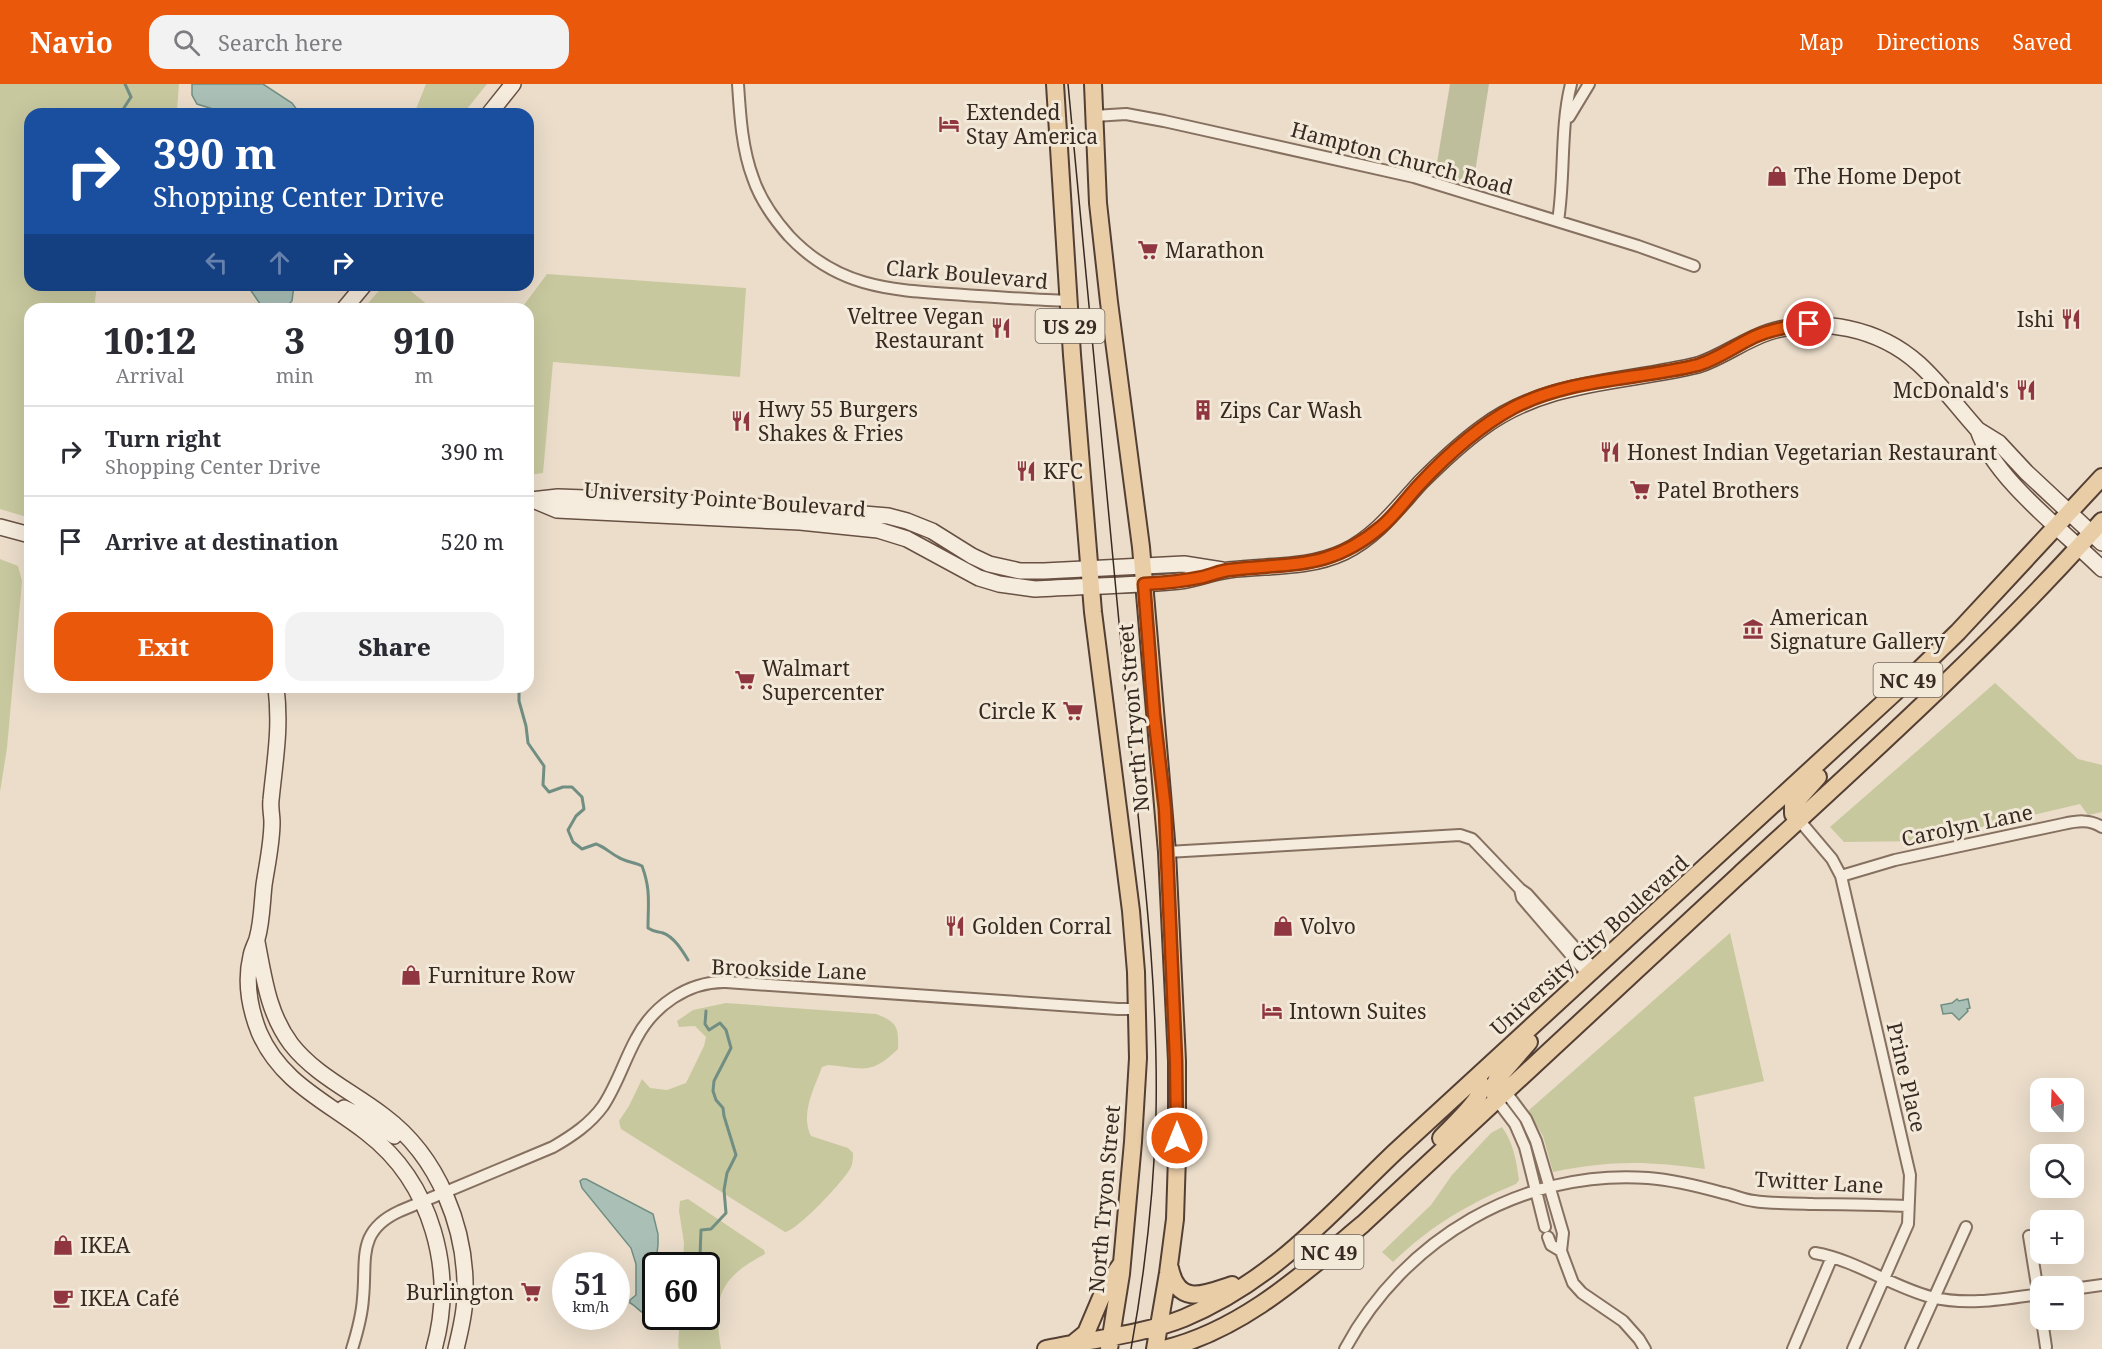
<!DOCTYPE html>
<html lang="en">
<head>
<meta charset="utf-8">
<style>
  body { margin:0; font-family:"Noto Serif",serif; background:#f2f2f3; color:#2b2b33; height:100vh; display:flex; flex-direction:column; font-size:22px; white-space:nowrap }
  * { box-sizing:border-box; margin:0 }
  p { font-size:20px; color:#7c7c81 }
  .icon { flex:none; width:33px; height:33px; fill:none; stroke:currentColor; stroke-width:2; stroke-linecap:round; stroke-linejoin:round }
  .map { position:relative; flex:1; overflow:hidden }
  .side { position:absolute; left:24px; top:219px; width:510px; height:390px; display:flex; flex-direction:column; background:#fff; border-radius:18px; box-shadow:0 6px 24px #0002 }
  .side>* { flex:none }
  .top-card { position:absolute; left:24px; top:24px; width:510px; height:183px; border-radius:18px; box-shadow:0 6px 24px #0002; background:#1a4fa0; color:#fff; overflow:hidden }
  .needle { width:39px; rotate:341deg }
  .buttons { position:absolute; left:2030px; top:994px; display:grid; gap:12px }
  .buttons a { display:grid; place-items:center; width:54px; height:54px; border-radius:12px; background:#fff; box-shadow:0 6px 24px #0002; font-size:30px }
  .speed { position:absolute; left:552px; top:1168px; display:flex; gap:12px; font-size:30px; font-weight:700; text-align:center }
  .speed>* { display:grid; place-content:center; width:78px; height:78px; border-radius:50%; background:#fff; box-shadow:0 6px 24px #0002; line-height:1 }
  .speed small { font-size:15px; font-weight:400 }
  .speed .limit { border:3px solid #111; border-radius:9px; background:#fff; color:#111 }
  .pin { position:absolute; display:grid; place-items:center; width:51px; height:51px; color:#fff; margin:-26px; border:3px solid #fff; border-radius:50%; box-shadow:0 2px 6px #0007 }
  .me { position:absolute; width:66px; margin:-33px; rotate:0deg; stroke-linejoin:round; filter:drop-shadow(0 0 4px #0008) }
  .turn { display:flex; align-items:center; gap:21px; height:126px; padding:0 30px; font-size:27px }
  .turn .icon { width:78px; height:78px; stroke-width:2.5 }
  .turn b { display:block; font-size:42px; line-height:51px }
  .lanes { display:flex; align-items:center; height:57px; padding:0 30px; background:#0003; justify-content:center; gap:30px; direction:ltr }
  .lanes .off { opacity:.35 }
  .eta { display:flex; justify-content:space-evenly; align-items:center; height:102px; text-align:center }
  .eta b { font-size:36px; font-weight:800; line-height:42px }
  .button { display:flex; gap:12px; margin-top:auto; padding:12px 30px }
  .button a { flex:1; height:69px; border-radius:18px; background:#ea580c; color:#fff; font-size:24px; font-weight:800; line-height:69px; text-align:center }
  .button a+a { background:#f2f2f3; color:#2b2b33 }
  ul { padding:0; list-style:none }
  li { display:flex; align-items:center; gap:18px; height:90px; padding:0 30px; border-top:2px solid #e1e1e2 }
  li div { flex:1 }
  li b { display:block; font-size:22px }
  li em { font-style:normal }
  header { display:flex; align-items:center; gap:36px; box-sizing:border-box; height:84px; padding:0 30px; background:#ea580c; color:#fff }
  header strong { font-size:28px }
  nav { display:flex; gap:33px; margin-inline-start:auto; font-size:21px }
  .search { width:420px; height:54px; background:#f2f2f3; display:flex; align-items:center; gap:15px; box-sizing:border-box; padding:0 21px; border-radius:18px; color:#7c7c81; font-size:22px }
  .map>svg:first-child { display:block }
</style>
</head>
<body>
<header>
<strong>Navio</strong>
<div class="search"><svg class="icon" aria-label="search" viewBox="0 0 24 24"><circle cx="10" cy="10" r="6"/><path d="M15 15l6 6"/></svg>Search here</div>
<nav><a>Map</a><a>Directions</a><a>Saved</a></nav>
</header>
<div class="map">
<svg width="2102" height="1265" viewBox="0 0 2102 1265">
  <rect width="100%" height="100%" fill="#ebddca"/>
  <path fill="#c8c89f" d="M0,0h179l-2,25 20,5h-167v171h67l-3,24h-64v209l-30,-9z
    M426,0h61l-24,30h-49z
    M547,190l199,14 -6,89 -187,-15 -10,111 -15,2v-166h-7z
    M384,201h19l30,24h-70z
    M0,475l18,7 4,15 -15,167 -7,44z
    M1995,599l83,76 24,6v47l-14,3 -8,-11 -157,37 -79,1 -14,-15z
    M1730,849l34,148 -70,16 11,72c-56,-8 -96,-9 -152,3l-10,-36 -15,-25z
    M726,919l150,11c21,8 23,13 22,35 -28,27 -34,19 -70,16l-6,2c-8,22 -22,47 -11,69l37,12 5,5c0,4 0,10 -2,14 -5,12 -54,64 -66,65l-164,-103 -2,-8 10,-15 13,-27 8,9 17,2 19,-7 18,-37 2,-9 -11,-11 -16,1 -2,-6 16,-11z
    M1502,1043c12,17 14,33 17,53l-3,4c-50,21 -84,41 -123,78l-11,-10 49,-47 21,-30 39,-42z
    M688,1115l76,51 1,4c-47,25 -52,44 -44,95h-42l-1,-3 2,-29h26v-51h-23l1,-23 -5,-32 1,-10z"/>
  <path fill="#bebe9d" d="M1450,0h39l-16,101 -38,-10z"/>
  <path fill="#aac0b7" stroke="#718e83" stroke-width="1.5" d="M192,0h71l29,19 6,8 -2,3h-67l-32,-10 -5,-9z
    M247,201h47l-2,16 -8,8 -21,-1z
    M1957,915l2,2 9,-2 2,9 -3,1 1,2 -9,9 -7,-7 -9,1 -2,-9 11,-2z
    M583,1095h3l67,35 5,20v11l-8,69c-8,2 -13,-8 -20,-11v-3l6,-5v-31l-5,-16 -49,-60 -2,-7z"/>
  <g fill="none" stroke-linecap="round" stroke-linejoin="round">
    <path stroke="#718e83" stroke-width="3" d="M120,30l11,-17 -6,-13
      M519,603v14l7,25 2,17 16,23 -1,19 6,7 14,-5h9l10,10 2,12 -8,7 -8,14 5,12 9,7 14,-5c9,3 14,9 22,13 7,5 16,5 24,9 9,24 6,38 6,62 6,4 8,3 15,5 11,4 19,17 25,27
      M702,1182l-2,-10 1,-26 10,-1 15,-16 -2,-23 3,-17 9,-18 -12,-39 -1,-8 -7,-8 -3,-9 1,-10 17,-33 -5,-18 -6,-7 -11,7 -4,-6 1,-13
      M706,1204v1"/>
    <g stroke="#867060" stroke-width="14">
      <path id="street" d="M738,0c2,31 4,65 15,94 7,21 21,41 36,58 51,54 106,54 175,59 35,2 70,5 105,6
        M1094,32l32,-2 38,7 250,56 224,69 56,20
        M1569,33l20,-33
        M1558,137c7,-44 2,-93 13,-137
        M1799,736l33,39 9,17 69,299 -2,49 -55,125
        M1167,768l293,-17 12,4 4,4 44,46
        M1841,792l54,-16 168,-36c14,-3 26,-5 39,3
        M1589,892l-67,-78 -2,-9 7,5 68,76
        M1505,1007l21,28 10,22 27,92 -2,18 12,32 9,10 41,28 16,18 6,10
        M1496,1015l19,25 10,23 20,80
        M2029,1152l11,68
        M1548,1153l3,8 10,6
        M1815,1169c41,7 77,34 116,44 36,9 73,2 109,-3
        M2073,1205l29,-4
        M2042,1236l4,27
        M352,1265c5,-16 10,-33 11,-51 4,-39 -7,-67 37,-87l153,-64c19,-11 37,-23 50,-41 14,-21 21,-45 33,-67 17,-33 52,-58 90,-57l392,27h19
        M1345,1265c59,-110 177,-180 303,-171 26,2 50,8 75,15 11,2 21,7 31,8 19,3 40,2 59,3 32,0 64,1 95,2
        M1793,1265l39,-92
        M1911,1265l55,-122"/>
    </g>
    <g stroke="#685143" stroke-width="18">
      <path id="secondary" d="M489,30l24,-30
        M344,225l20,-24
        M531,416l27,-3 55,2 189,10 86,7 19,5 25,10 40,25 17,8 31,7h24l140,-7 38,6
        M533,416l24,10 243,12 78,8 29,9 72,39 20,6 36,5c48,-3 97,-3 145,-8 17,-2 32,-9 49,-11 39,-5 79,-1 115,-18 33,-16 53,-44 77,-70 19,-19 39,-38 61,-54 64,-48 142,-45 216,-63 25,-8 46,-25 71,-33 51,-16 110,-4 150,32 22,20 39,44 59,66
        M0,443l30,8
        M2102,459l-76,-71 -27,-29 -21,-13c16,49 86,101 124,139
        M276,603c5,42 -1,72 -5,113 -1,8 1,15 1,22 0,21 -5,43 -8,63 -2,18 -2,37 -7,54 -2,6 -5,11 -6,17 -6,25 -1,53 8,76 22,51 67,69 108,101 65,50 89,138 67,216
        M257,858c7,36 11,71 34,102 24,31 62,48 93,72 55,41 83,113 81,179 0,19 -5,36 -9,54
        M344,1024l32,15 18,13"/>
    </g>
    <g stroke="#543f34" stroke-width="20">
      <path id="primary" d="M1055,0l17,271 21,257 38,299 5,61 2,86 -5,84 -12,132 -12,75
        M1093,0l5,119 11,99 32,245 26,305 10,209v95l-2,63 -7,54 -13,76
        M1799,736l-6,-6v-9l25,-28
        M1496,1015l-3,-11 4,-9 32,-37
        M1441,1054c9,-10 41,-38 40,-51 0,-4 -2,-6 -4,-10
        M1170,1184c8,39 35,26 62,17
        M1075,1258l11,-9 20,-47 16,-23
        M1046,1265c43,-9 99,-15 138,-31 89,-37 144,-102 211,-166l522,-480 41,-40 144,-155
        M1164,1265c78,-19 139,-75 199,-125 125,-116 250,-233 376,-349 124,-114 251,-228 363,-354"/>
    </g>
    <use href="#street" stroke="#f6ecdd" stroke-width="10"/>
    <use href="#secondary" stroke="#f6ecdd" stroke-width="15"/>
    <use href="#primary" stroke="#e9cda7" stroke-width="16"/>
    <path stroke="#382a22" stroke-width="1.5" d="M1068,0c20,197 38,394 56,591 13,146 35,292 32,439 -2,79 -11,158 -25,235"/>
  </g>
  <g fill="none" stroke-linecap="round" stroke-linejoin="round">
    <g stroke="#983908" stroke-width="15">
      <path id="route" d="M1177,1054l-1,-77 -11,-252 -11,-95 -10,-130c19,-1 40,-3 59,-7 9,-2 17,-6 26,-7 63,-8 100,1 153,-44 14,-12 24,-27 37,-41 27,-29 59,-58 94,-77 57,-30 124,-28 185,-43 20,-6 37,-19 56,-28 17,-8 36,-11 55,-13"/>
    </g>
    <use href="#route" stroke="#ea580c" stroke-width="10"/>
  </g>
  <defs>
    <g id="hotel-bare" transform="scale(1.62)"><path d="M-6-4.5h1.5V1H6V5H4.5V3h-9V5H-6ZM-4 0a1.8 1.8 0 1 1 3.6 0ZM.5 0V-2.5h3Q6-2.5 6 0Z" fill="#8f3641" stroke="#f3e9d9" stroke-width="2.5" paint-order="stroke"/></g>
    <g id="shop-bare" transform="scale(1.62)"><path d="M-5-2.5h2.3a2.7 3.5 0 0 1 5.4 0H5L5.5 6h-11ZM-1.5-2.5h3a1.5 2.3 0 0 0-3 0Z" fill="#8f3641" stroke="#f3e9d9" stroke-width="2.5" paint-order="stroke"/></g>
    <g id="supermarket-bare" transform="scale(1.62)"><path d="M-6-5.5h2.5l.6 2H6L4.5 2H-2.5L-4.4-4H-6ZM-1.5 3.2a1.3 1.3 0 1 0 .1 0ZM3 3.2a1.3 1.3 0 1 0 .1 0Z" fill="#8f3641" stroke="#f3e9d9" stroke-width="2.5" paint-order="stroke"/></g>
    <g id="restaurant-bare" transform="scale(1.62)"><path d="M-5-6h1v4h1v-4h1v4h1v-4h1v5L-1.5 .5V6h-2V.5L-5-1ZM5-6V6H3V1.5H1.5Q1.5-4 5-6Z" fill="#8f3641" stroke="#f3e9d9" stroke-width="2.5" paint-order="stroke"/></g>
    <g id="building-bare" transform="scale(1.62)"><path d="M-4-6H4V6H1V3H-1V6H-4ZM-2.5-4.3h1.7v1.8h-1.7ZM.8-4.3h1.7v1.8H.8ZM-2.5-1h1.7V.8h-1.7ZM.8-1h1.7V.8H.8Z" fill="#8f3641" stroke="#f3e9d9" stroke-width="2.5" paint-order="stroke"/></g>
    <g id="museum-bare" transform="scale(1.62)"><path d="M0-6L6-3V-2H-6V-3ZM-5-1h2V3h-2ZM-1-1h2V3h-2ZM3-1h2V3H3ZM-6 4H6V6H-6Z" fill="#8f3641" stroke="#f3e9d9" stroke-width="2.5" paint-order="stroke"/></g>
    <g id="cafe-bare" transform="scale(1.62)"><path d="M-5.5-4.5H6V0H3Q3 3.5 0 3.5H-2.5Q-5.5 3.5-5.5 0ZM3-3.2v2h1.7v-2ZM-6 4.5H4V6H-6Z" fill="#8f3641" stroke="#f3e9d9" stroke-width="2.5" paint-order="stroke"/></g>
  </defs>
  <g fill-rule="evenodd">
    <use href="#hotel-bare" x="949" y="40"/>
    <use href="#shop-bare" x="1777" y="92"/>
    <use href="#supermarket-bare" x="1148" y="166"/>
    <use href="#restaurant-bare" x="2071" y="235"/>
    <use href="#restaurant-bare" x="1001" y="244"/>
    <use href="#restaurant-bare" x="2026" y="306"/>
    <use href="#building-bare" x="1203" y="326"/>
    <use href="#restaurant-bare" x="741" y="337"/>
    <use href="#restaurant-bare" x="1610" y="368"/>
    <use href="#restaurant-bare" x="1026" y="387"/>
    <use href="#supermarket-bare" x="1640" y="406"/>
    <use href="#museum-bare" x="1753" y="545"/>
    <use href="#supermarket-bare" x="745" y="596"/>
    <use href="#supermarket-bare" x="1073" y="627"/>
    <use href="#restaurant-bare" x="955" y="842"/>
    <use href="#shop-bare" x="1283" y="842"/>
    <use href="#shop-bare" x="411" y="891"/>
    <use href="#hotel-bare" x="1272" y="927"/>
    <use href="#shop-bare" x="63" y="1161"/>
    <use href="#supermarket-bare" x="531" y="1208"/>
    <use href="#cafe-bare" x="63" y="1214"/>
  </g>
  <g text-anchor="middle" dominant-baseline="central" stroke-width="6" stroke-linejoin="round" paint-order="stroke">
    <g fill="#f3e9d9" stroke="#706359" stroke-width="1.5">
      <rect x="1035.5" y="225" width="69" height="34" rx="4.5"/>
      <rect x="1873.5" y="579" width="69" height="34" rx="4.5"/>
      <rect x="1294.5" y="1151" width="69" height="34" rx="4.5"/>
    </g>
    <g font-size="20" font-weight="bold" fill="#382a22">
      <text x="1070" y="242">US 29</text>
      <text x="1908" y="596">NC 49</text>
      <text x="1329" y="1168">NC 49</text>
    </g>
    <g font-size="21" fill="#382a22" stroke="#f3e9d9" text-anchor="start">
      <text x="966" y="28">Extended<tspan x="966" dy="24">Stay America</tspan></text>
      <text x="1794" y="92">The Home Depot</text>
      <text x="1165" y="166">Marathon</text>
      <text x="984" y="232" text-anchor="end">Veltree Vegan<tspan x="984" dy="24">Restaurant</tspan></text>
      <text x="2054" y="235" text-anchor="end">Ishi</text>
      <text x="2009" y="306" text-anchor="end">McDonald's</text>
      <text x="758" y="325">Hwy 55 Burgers<tspan x="758" dy="24">Shakes &amp; Fries</tspan></text>
      <text x="1220" y="326">Zips Car Wash</text>
      <text x="1627" y="368">Honest Indian Vegetarian Restaurant</text>
      <text x="1043" y="387">KFC</text>
      <text x="1657" y="406">Patel Brothers</text>
      <text x="1770" y="533">American<tspan x="1770" dy="24">Signature Gallery</tspan></text>
      <text x="762" y="584">Walmart<tspan x="762" dy="24">Supercenter</tspan></text>
      <text x="1056" y="627" text-anchor="end">Circle K</text>
      <text x="972" y="842">Golden Corral</text>
      <text x="1300" y="842">Volvo</text>
      <text x="428" y="891">Furniture Row</text>
      <text x="1289" y="927">Intown Suites</text>
      <text x="80" y="1161">IKEA</text>
      <text x="514" y="1208" text-anchor="end">Burlington</text>
      <text x="80" y="1214">IKEA Café</text>
    </g>
    <g font-size="21" fill="#382a22" stroke="#f3e9d9">
      <text transform="translate(1402 74) rotate(15)">Hampton Church Road</text>
      <text transform="translate(967 190) rotate(5)">Clark Boulevard</text>
      <text transform="translate(725 415) rotate(4)">University Pointe Boulevard</text>
      <text transform="translate(1133 634) rotate(-95)">North Tryon Street</text>
      <text transform="translate(1967 741) rotate(-12)">Carolyn Lane</text>
      <text transform="translate(1589 861) rotate(-42)">University City Boulevard</text>
      <text transform="translate(789 885) rotate(2)">Brookside Lane</text>
      <text transform="translate(1907 993) rotate(77)">Prine Place</text>
      <text transform="translate(1819 1098) rotate(3)">Twitter Lane</text>
      <text transform="translate(1104 1115) rotate(-85)">North Tryon Street</text>
    </g>
  </g>
</svg>
<div class="buttons">
<a><svg class="needle" viewBox="-14 -14 28 28"><path d="M0-13l5 13h-10z" fill="#e53935"/><path d="M0 13l5-13h-10z" fill="#7c7c81"/></svg></a>
<a><svg class="icon" aria-label="search" viewBox="0 0 24 24"><circle cx="10" cy="10" r="6"/><path d="M15 15l6 6"/></svg></a>
<a>+</a>
<a>−</a>
</div>
<div class="speed"><div>51<small>km/h</small></div><div class="limit">60</div></div>
<div class="pin" style="left:1809px;top:240px;background:#d93025"><svg class="icon" aria-label="arrive" viewBox="0 0 24 24"><path d="M6 21V4h12l-3 4 3 4H6"/></svg></div>
<svg class="me" style="left:1177px;top:1054px" viewBox="-20 -20 40 40"><circle r="17" fill="#ea580c" stroke="#fff" stroke-width="3"/><path d="M0-11L8 9 0 5-8 9z" fill="#fff"/></svg>
<div class="top-card">
<div class="turn"><svg class="icon" aria-label="right" viewBox="0 0 24 24"><path d="M7 20v-9h11M14 6l5 5-5 5"/></svg><div><b>390 m</b>Shopping Center Drive</div></div>
<div class="lanes"><svg class="icon off" aria-label="left" viewBox="0 0 24 24"><path d="M17 20v-9H6M10 6l-5 5 5 5"/></svg><svg class="icon off" aria-label="ahead" viewBox="0 0 24 24"><path d="M12 20V5M6 11l6-6 6 6"/></svg><svg class="icon" aria-label="right" viewBox="0 0 24 24"><path d="M7 20v-9h11M14 6l5 5-5 5"/></svg></div>
</div>
<section class="side">
<div class="eta">
<div><b>10:12</b><p>Arrival</p></div>
<div><b>3</b><p>min</p></div>
<div><b>910</b><p>m</p></div>
</div>
<ul>
<li><svg class="icon" aria-label="right" viewBox="0 0 24 24"><path d="M7 20v-9h11M14 6l5 5-5 5"/></svg><div><b>Turn right</b><p>Shopping Center Drive</p></div><em>390 m</em></li>
<li><svg class="icon" aria-label="arrive" viewBox="0 0 24 24"><path d="M6 21V4h12l-3 4 3 4H6"/></svg><div><b>Arrive at destination</b></div><em>520 m</em></li>
</ul>
<div class="button"><a>Exit</a><a>Share</a></div>
</section>
</div>
</body>
</html>
